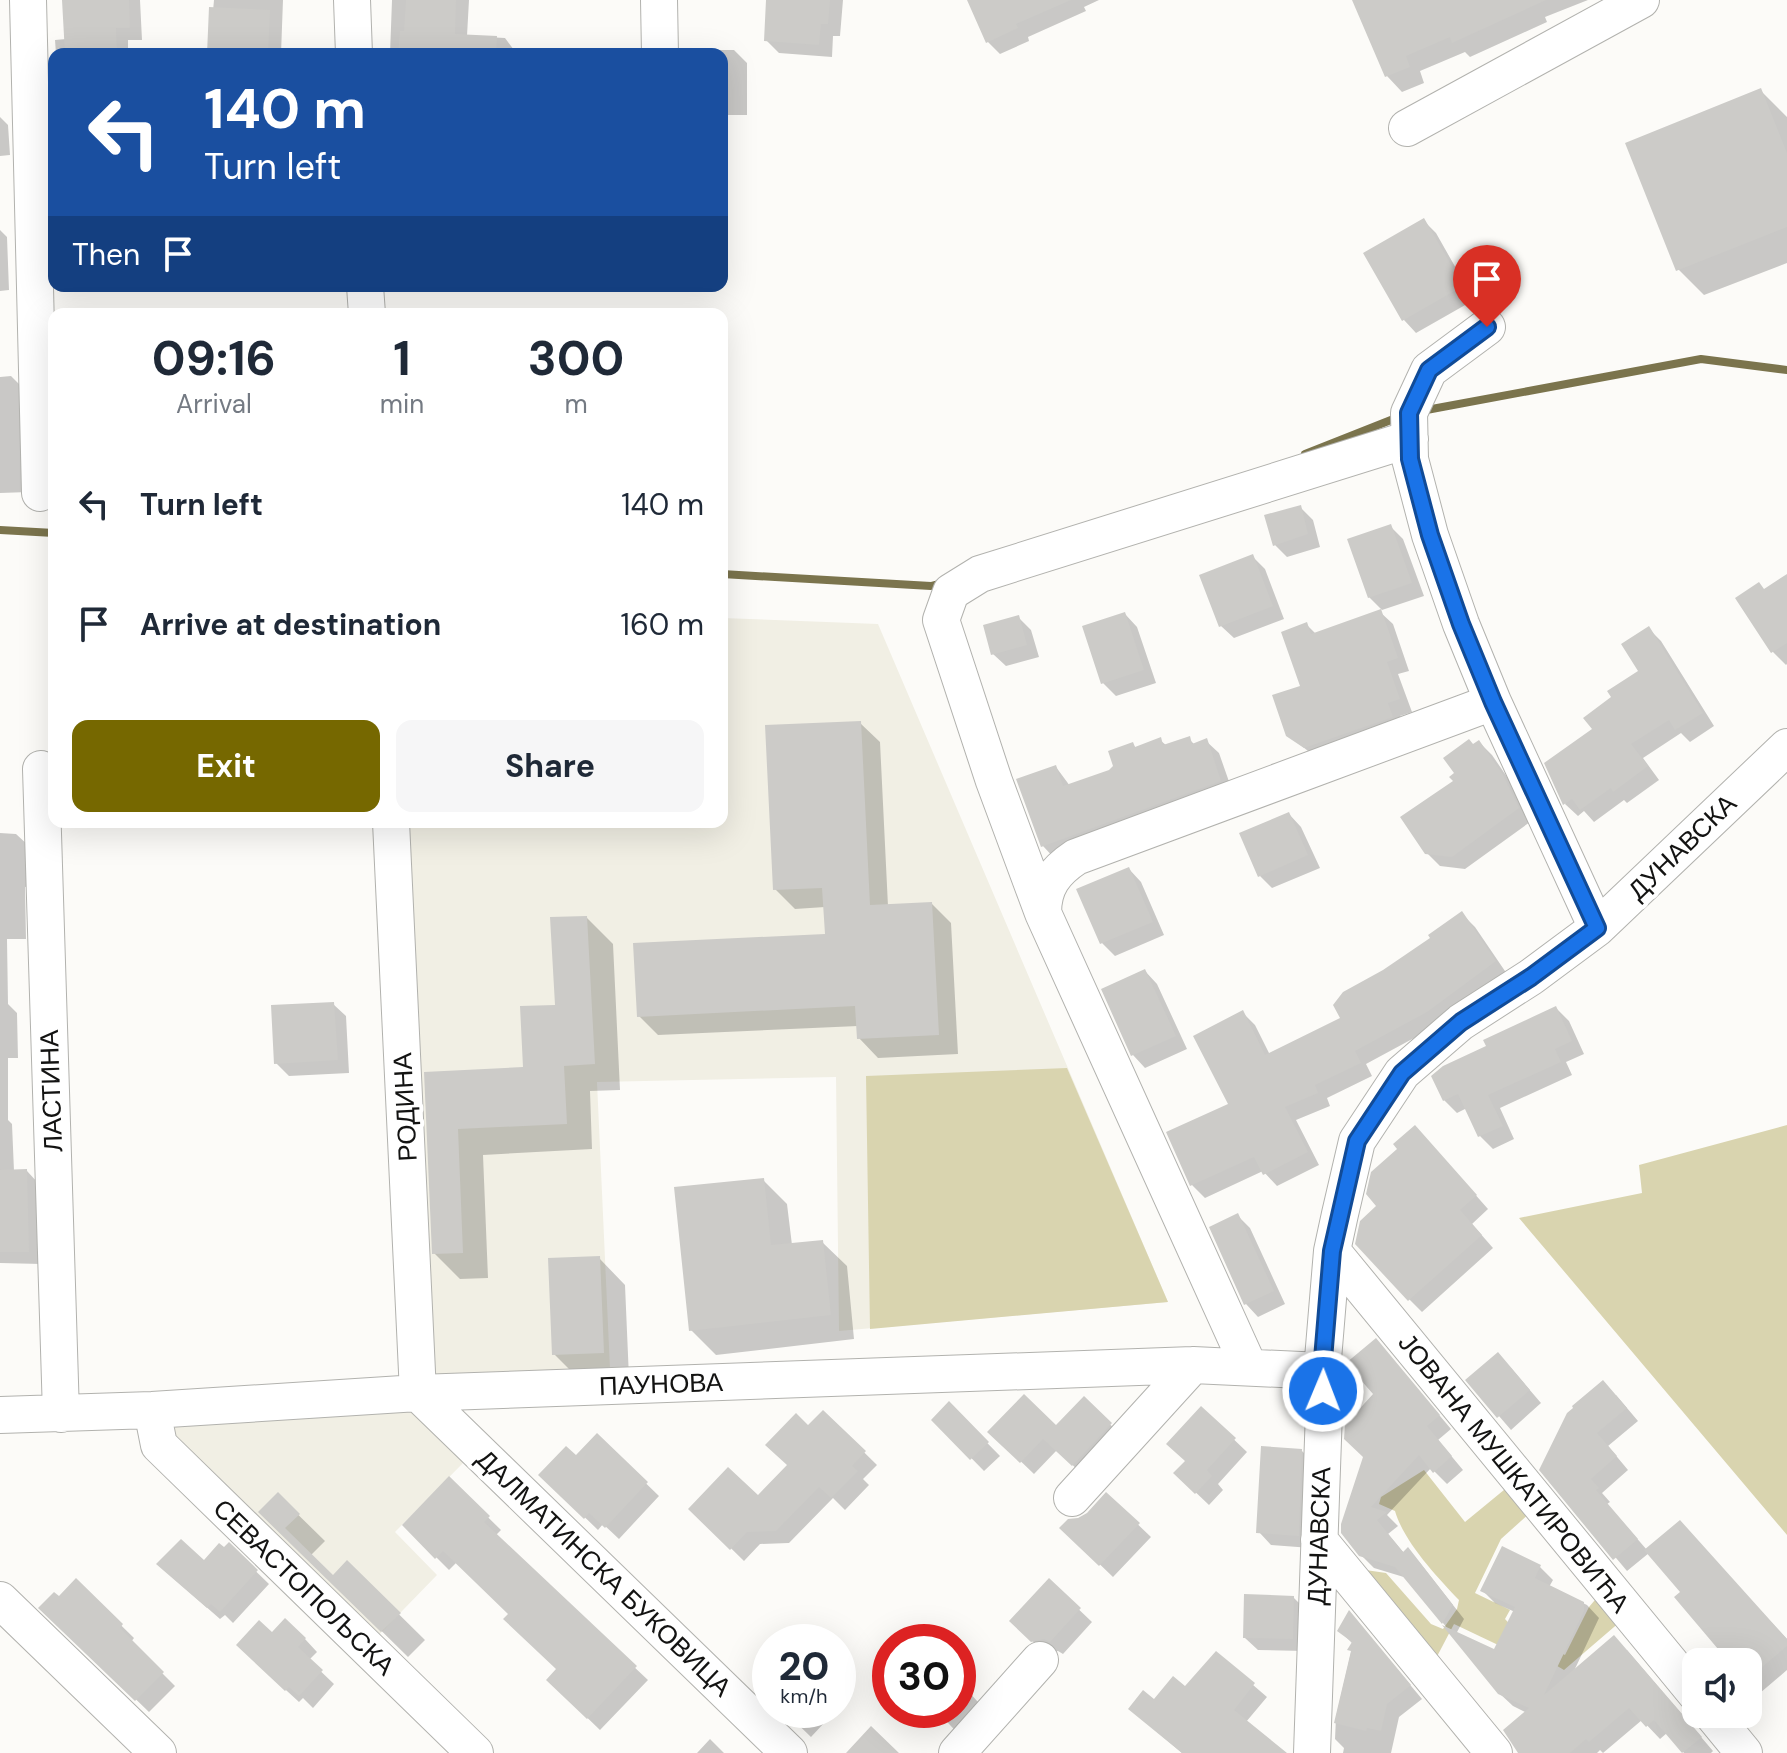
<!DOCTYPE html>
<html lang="en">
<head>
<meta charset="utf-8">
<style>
  body { margin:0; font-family:"DM Sans",sans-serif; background:#f6f6f7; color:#1f2937; height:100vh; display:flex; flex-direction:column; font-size:30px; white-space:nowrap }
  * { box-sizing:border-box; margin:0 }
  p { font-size:26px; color:#747a83 }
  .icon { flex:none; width:44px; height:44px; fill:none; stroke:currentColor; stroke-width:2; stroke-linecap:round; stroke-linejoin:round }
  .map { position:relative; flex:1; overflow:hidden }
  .side { position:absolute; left:48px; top:308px; width:680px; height:520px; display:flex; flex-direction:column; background:#fff; border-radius:16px; box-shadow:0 8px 32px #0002 }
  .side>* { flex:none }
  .banner { position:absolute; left:48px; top:48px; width:680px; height:244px; border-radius:16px; box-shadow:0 8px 32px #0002; background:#1a4fa0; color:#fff; overflow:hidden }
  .tools { position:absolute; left:1682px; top:1648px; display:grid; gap:16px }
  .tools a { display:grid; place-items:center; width:80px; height:80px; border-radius:16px; background:#fff; box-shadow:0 8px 32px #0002; font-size:40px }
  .speed { position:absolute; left:752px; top:1624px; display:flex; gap:16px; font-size:40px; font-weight:700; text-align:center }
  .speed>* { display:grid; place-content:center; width:104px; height:104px; border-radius:50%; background:#fff; box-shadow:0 8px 32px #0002; line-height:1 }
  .speed small { font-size:20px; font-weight:400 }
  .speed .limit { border:12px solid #d22; background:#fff; color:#111 }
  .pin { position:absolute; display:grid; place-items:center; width:68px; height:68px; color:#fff; margin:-82px -34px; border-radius:50% 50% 50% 0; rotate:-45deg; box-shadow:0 0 8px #0007 }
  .pin .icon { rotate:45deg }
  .me { position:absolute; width:88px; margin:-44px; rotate:1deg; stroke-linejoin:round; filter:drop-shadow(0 0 6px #0008) }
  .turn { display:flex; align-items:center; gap:28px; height:168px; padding:0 24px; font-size:36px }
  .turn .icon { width:104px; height:104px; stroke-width:2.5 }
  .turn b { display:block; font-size:56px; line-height:68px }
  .then { display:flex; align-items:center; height:76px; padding:0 24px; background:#0003; gap:16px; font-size:30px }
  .eta { display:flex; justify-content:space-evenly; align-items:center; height:136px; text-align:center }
  .eta b { font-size:48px; font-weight:700; line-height:56px }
  .action { display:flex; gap:16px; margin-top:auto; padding:16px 24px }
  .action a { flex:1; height:92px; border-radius:16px; background:#766800; color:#fff; font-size:32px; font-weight:700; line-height:92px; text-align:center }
  .action a+a { background:#f6f6f7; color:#1f2937 }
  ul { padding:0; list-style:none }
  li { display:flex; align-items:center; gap:24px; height:120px; padding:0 24px }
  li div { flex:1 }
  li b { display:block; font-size:30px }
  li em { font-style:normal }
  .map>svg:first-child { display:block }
</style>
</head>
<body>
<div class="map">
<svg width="1787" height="1753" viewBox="0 0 1787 1753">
  <rect width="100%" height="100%" fill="#fcfbf8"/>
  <path fill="#f1efe4" d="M722,618l156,6 290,678 -329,29 -3,-254 -239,5 13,287 -185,9 -28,-556h325z
    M407,1407l57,55 -69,70 42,43 -67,69 -201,-198 -2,-24z"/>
  <path fill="#d9d4af" d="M1067,1068l101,234 -298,27 -4,-253z
    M1787,1125v410l-268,-317 123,-25 -3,-28z
    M1424,1470l41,52 45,-37 21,27 -30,27 -26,54 35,17 -5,9 13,14 47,22 24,-48 11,-13 21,27 -57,49 -17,-10 -11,3 -82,-39 -22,42 -80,-98 34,5 45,51 12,5 14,-20 2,-9c-22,-23 -55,-58 -64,-89l-16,-7 2,-7z"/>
  <path fill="#0003" d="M64,0h76l2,40h-14v14h-72l-1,-14 11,-1z
    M214,0h69l-2,54h-72z
    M392,0h77l-2,36 38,2 12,16h-127z
    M768,0h75l-3,36h-7l-1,21 -53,-4 -13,-13z
    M969,0h130l-15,7 2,4 -58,26 1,4 -29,13 -13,-13z
    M1355,0h233l-43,17 2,5 -77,35 -5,-5 -45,19 4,12 -22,9 -15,-16z
    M685,50h49l13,13v52h-25v-61h-37z
    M1761,91l26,26v146l-83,32 -26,-26z
    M0,117l8,8 2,30 -10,1z
    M1424,221l12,12 38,67 -58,33 -12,-13z
    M0,230l7,7 2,53 -9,1z
    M11,376l13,13 5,103 -29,1v-116z
    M1300,507l13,13 7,27 -33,10 -12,-12z
    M1390,526l13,13 21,57 -42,14 -13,-13z
    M1252,556l13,13 19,50 -50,19 -13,-12z
    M1787,577v87l-1,1 -13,-13 -35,-54 27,-7z
    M1380,612l13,12 16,47 -11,3 14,38 -12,4 5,13 -87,30 -30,-24 14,-48 5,-62 9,9z
    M1125,614l12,13 19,56 -40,13 -13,-13z
    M1018,617l13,13 8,27 -33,9 -13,-12z
    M1648,628l13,13 53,85 -24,16 -9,-9 -38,25 16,22 -32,23 -3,-3 -30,22 -10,-11 -6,5 -13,-12 29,-75 47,-58z
    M860,723l20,19 8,164 44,-2 19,19 7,131 -80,4 -19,-20 -1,-12 -200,9 -19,-19 188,-80 -2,-29 -30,2 -20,-20z
    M1189,739l6,6 11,-4 13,12 14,40 -178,66 -12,-13 13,-79 14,19 40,-14 22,-28 4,4 24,-8 7,6z
    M1479,742l13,13 24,35 14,32 -65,47 -25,-3 -13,-13 28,-71 18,-36z
    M1289,814l12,13 19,41 -48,20 -12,-12z
    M0,833l16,1 13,12 3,40 -7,1 1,52h-19l1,65 9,9 1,45h-10v62l4,4 2,47h13l12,13 2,80 -41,-1z
    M1129,869l12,13 23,53 -49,21 -13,-13z
    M1462,914l13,13 32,47 -67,50 -74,40 6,12 -45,22 3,8 -34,14 23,45 -42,21 -14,-15 -58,27 -13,-13 -24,-52 63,-28 12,-92 12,12 15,30 73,-36 41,-47 49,-34z
    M587,918l26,26 7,146 -30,1 2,58 -109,6 5,123 -28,1 -26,-26 -8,-179 99,-5 32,-62z
    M1145,971l12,13 30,65 -42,19 -12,-13z
    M333,1004l13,12 3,57 -60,3 -13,-13z
    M1556,1008l13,13 15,33 -18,8 6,13 -72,33 14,31 -21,10 -13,-13 -13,-28 -10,5 -13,-13z
    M1427,1140l61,69 -16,15 21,24 -71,64 -13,-13z
    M763,1180l24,24 5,41 30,-3 25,24 7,73 -138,16 -25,-25z
    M1238,1216l12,12 35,76 -27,13 -12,-13z
    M599,1258l26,27 4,93 -49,2 -26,-26z
    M1376,1340l75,89 -13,11 25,30 -16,14 -16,-16 -44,47 11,11 -10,8 16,19 4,-3 12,13 44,56 -8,15 39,18 20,-40 -20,-9 -13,-13 58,-23 13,13 -4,7 38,18 12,13 -26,55 54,-23 86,101 -2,2h-27l-17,-20 -7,6 -18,-19 -39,33 -3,-3 -3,3h-76l6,-40 -14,-7 -14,-13 -92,-115 -33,-10 -13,-13 4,-98 10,-63z
    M1511,1368l30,35 -30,27 -43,-50z
    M1616,1395l22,26 -30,25 20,24 -26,23 8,9 -3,2 40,46 112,59 28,30v31l-27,23 -12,-12v-19h-16l-50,-69 -33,-40 -22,18 -85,-101z
    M1084,1399l39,38 -37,41 -29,-28 -23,24 -44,-42 66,-4z
    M949,1404l51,52 -16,15 -50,-51z
    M1201,1408l46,44 -29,32 5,6 -14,15 -20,-19 -2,-25z
    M823,1412l54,53 -14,14 6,6 -24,25 -12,-12 -44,45 -29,1 -16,17 -53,-52 67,-11 31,-33 20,-37z
    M597,1436l62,60 -40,43 -16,-15 -5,6 -57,-55 35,-17z
    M1301,1450l13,13 -3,85 -40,-3 -12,-13z
    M449,1479l52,51 -6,6 153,144 -48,50 -52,-50 10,-10 -47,-56 -54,-52 -8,8 -45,-45z
    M1106,1494l45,43 -38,40 -51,-49 26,-14z
    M278,1495l47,46 -15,15 23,22 14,-15 78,77 -17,17 -121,-119z
    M229,1545l40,39 -36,39 -8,-8 -5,4 -48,-42 32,-15z
    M76,1581l58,57 -3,4 44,44 -26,26 -108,-104 18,-9z
    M1049,1581l43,41 -29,32 -5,-3 -13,2 -33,-32z
    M1293,1597l13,13 -1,41 -47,-1 -13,-12z
    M1350,1613l72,86 -23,18 -8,36h-48l1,-5 -9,-9 1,-22 17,-73 -13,-13z
    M272,1635l33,4 12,13 -8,8 25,24 -21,24 -10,-10 -4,4 -48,-44z
    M1217,1654l50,43 -21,25 37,31h-101l-52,-44 25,-7 30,-13z
    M958,1680l30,33 -24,27 -28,-30h22z
    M770,1686v12l-6,-6z
    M838,1688l7,7 -7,7z
    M783,1710h48l-9,9 3,3 -14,15z
    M710,1739l14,14h-27z"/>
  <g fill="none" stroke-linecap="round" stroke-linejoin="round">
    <path stroke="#7b744d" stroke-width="8" d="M1421,411l280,-52 86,11
      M1305,454l96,-38
      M0,530l54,3
      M722,574l209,12 11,-3"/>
  </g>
  <path fill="#cccbc8" d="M62,0h67l1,28h-14l1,26h-52z
    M406,0h50l-1,34 42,2 -1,18h-98l2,-23h4z
    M766,0h64l-2,24h-7l-2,21 -55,-4z
    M967,0h104l-55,24 2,4 -32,15z
    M1352,0h194l-94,43 -2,-6 -44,19 4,11 -25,10z
    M209,7l61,3 -2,44h-61z
    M1761,88l26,65v74l-111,44 -51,-128z
    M1424,218l39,68 -61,35 -39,-68z
    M1301,505l7,29 -35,12 -9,-31z
    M1391,524l21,59 -44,15 -21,-59z
    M1253,554l20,52 -54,21 -20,-52z
    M1787,574v69l-16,10 -36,-55 24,-16 5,7z
    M1381,609l17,49 -11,4 13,37 -12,4 5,14 -89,31 -18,-12 -14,-41 28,-9 -19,-54 26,-10 4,12z
    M1125,612l19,58 -43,14 -19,-58z
    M1019,615l8,30 -36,10 -8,-30z
    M1649,626l54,87 -28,17 -6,-10 -38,24 17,22 -35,26 -2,-4 -31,22 -8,-11 -9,6 -19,-42 48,-34 -9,-11 28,-21 -4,-6 31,-20 -17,-27z
    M861,721l9,184 62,-3 7,133 -82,4 -2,-33 -218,11 -4,-74 192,-9 -3,-46 -49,2 -8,-165z
    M1190,736l2,8 15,-6 14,43 -180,66 -25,-68 40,-14 7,21 46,-16 4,-4 -5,-15 25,-9 2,5 26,-10 2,8z
    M1469,739l4,5 6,-4 24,35 16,33 -67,49 -27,-3 -25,-37 53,-36 -4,-4 5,-4 -11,-15z
    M1289,812l19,43 -50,22 -19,-44z
    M1129,867l24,55 -53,22 -24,-55z
    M1462,911l34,50 -69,51 -72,39 6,12 -46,22 3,8 -33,14 23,45 -45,23 -9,-18 -64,29 -24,-54 62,-28 -35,-68 50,-26 22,45 75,-37 -7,-13 10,-13 40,-22 47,-32 -2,-3z
    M587,916l8,148 -31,2 3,58 -109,5 5,124 -31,1 -8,-182 99,-5 -3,-61 35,-1 -5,-88z
    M1145,969l31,67 -45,20 -30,-67z
    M334,1002l4,58 -64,4 -3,-59z
    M1556,1006l16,35 -17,8 6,13 -73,33 15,31 -25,11 -20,-43 -15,7 -12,-25 12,-10 43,-20 -3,-6z
    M1415,1125l62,70 -17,15 22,25 -74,66 -53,-57 5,-23 16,-15 -10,-12 5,-22 26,-23 -4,-5z
    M27,1169l2,83h-29v-82z
    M764,1178l7,67 52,-5 8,75 -142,16 -15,-144z
    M1238,1213l36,78 -30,14 -35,-78z
    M600,1256l4,97 -52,2 -4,-97z
    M1376,1338l64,77 -13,11 25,30 -19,17 -14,-18 -48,52 16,5 -10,8 26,32 5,-5 45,58 -11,19 -47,-57 -36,-11 -18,-23v-9l22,-67 -19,-18 1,-14 28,-31 -27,-31z
    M1498,1352l32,38 -33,28 -32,-38z
    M1603,1380l24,28 -30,25 20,23 -26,23 8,9 -3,2 42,49 -25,21 -74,-90 28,-57 6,-5 -1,-2z
    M1024,1394l32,31 28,-29 28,27 -40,43 -29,-27 -23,24 -33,-31z
    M949,1401l40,41 -19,18 -39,-40z
    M1201,1406l35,32 -29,32 5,6 -17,18 -22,-21 12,-12 -19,-17z
    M823,1410l43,41 -14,15 6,5 -27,27 -12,-11 -43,44 -29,1 -17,18 -42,-41 40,-42 30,28 29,-30 -22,-20 31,-32 12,12z
    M597,1433l51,49 -43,46 -16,-15 -5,6 -46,-44 28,-29 10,9z
    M1261,1446l41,3 -3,87 -43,-3z
    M449,1476l41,40 -6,6 153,144 -50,53 -41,-39 10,-11 -53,-50 5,-5 -65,-63 -8,8 -33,-34z
    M278,1492l22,22 -15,14 48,47 14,-15 54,53 -20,19 -123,-120z
    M1106,1492l34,31 -41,43 -40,-38 9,-9 10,-1 9,-5z
    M1680,1520l107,119v7l-39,33v-17h-19l-55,-65 6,-5 -36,-42z
    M181,1539l23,21 15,-17 5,4 5,-5 29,28 -38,42 -9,-8 -4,4 -51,-44z
    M1502,1546l39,19 -6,13 49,24v9l-40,84 70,-60 88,102 -20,16 -28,-33 -8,7 -17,-19 -40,34 -3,-3 -16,14h-52l-15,-23 26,-22 -31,-14 -56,-69 52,24 21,-42 -35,-16z
    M76,1578l47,46 -3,4 44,44 -29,29 -97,-93 16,-16 5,4z
    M1049,1578l32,30 -31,34 -6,-3 -13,3 -22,-21z
    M1244,1594l50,2 -1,43 -50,-1z
    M1349,1610l62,75 -24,19 -6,27 -14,-3 -1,3 -32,-8 17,-72 -4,-1 5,-8 -15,-11z
    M285,1618l21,20 -8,9 25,23 -24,26 -10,-9 -4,4 -49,-46 23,-25 13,12z
    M1216,1651l39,32 -21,27 53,43h-105l-54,-44 15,-19 11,9 19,-23 12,10z
    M871,1726l28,27h-53z"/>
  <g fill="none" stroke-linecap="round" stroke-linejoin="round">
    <g stroke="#b2b2ae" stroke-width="38">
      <path id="minor" d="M28,0l12,493
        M352,0l2,54
        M659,0l1,54
        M1407,128l234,-128
        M365,286l2,28
        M1487,327l-58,43 -20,43 1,46 20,76 31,89 32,78 104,226
        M41,769l20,645
        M391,822l27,571 371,360
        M1043,913l-49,-132 -53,-161 10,-28 29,-18 430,-135
        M1332,1251l364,443
        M1249,1367l-206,-454c0,-27 12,-42 33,-56l417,-155
        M152,1410l7,35 316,308
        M0,1415l152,-5 266,-17 775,-28 129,6
        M1072,1498l121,-133
        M1319,1540l175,213
        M0,1600l158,153
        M1712,1714l32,39
        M957,1753l83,-93
        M1312,1753l12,-342 -2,-40 10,-120 8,-37 17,-73 45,-68 59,-51 70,-45 66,-49 190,-181"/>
    </g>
    <use href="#minor" stroke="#fff" stroke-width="36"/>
  </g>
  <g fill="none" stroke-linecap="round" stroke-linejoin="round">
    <g stroke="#114b97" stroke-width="20">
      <path id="route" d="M1323,1391l-1,-20 10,-120 25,-110 45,-68 59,-51 70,-45 66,-49 -104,-226 -32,-78 -31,-89 -20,-76 -1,-46 20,-43 58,-43"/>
    </g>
    <use href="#route" stroke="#1a73e8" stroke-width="14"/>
  </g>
  <g text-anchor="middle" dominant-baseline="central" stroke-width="8" stroke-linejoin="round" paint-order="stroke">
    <g font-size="26" fill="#131312" stroke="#fff">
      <text transform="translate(1682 847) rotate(-44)">ДУНАВСКА</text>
      <text transform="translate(51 1091) rotate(-92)">ЛАСТИНА</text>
      <text transform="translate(405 1107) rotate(-93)">РОДИНА</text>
      <text transform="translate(661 1384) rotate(-2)">ПАУНОВА</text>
      <text transform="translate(1514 1473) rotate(51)">ЈОВАНА МУШКАТИРОВИЋА</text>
      <text transform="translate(1319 1536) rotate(-88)">ДУНАВСКА</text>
      <text transform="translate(604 1573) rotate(44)">ДАЛМАТИНСКА БУКОВИЦА</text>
      <text transform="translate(304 1587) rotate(44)">СЕВАСТОПОЉСКА</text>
    </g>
  </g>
</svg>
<div class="tools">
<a><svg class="icon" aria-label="sound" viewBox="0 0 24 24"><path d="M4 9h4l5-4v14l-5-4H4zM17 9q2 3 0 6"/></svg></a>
</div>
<div class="speed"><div>20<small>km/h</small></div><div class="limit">30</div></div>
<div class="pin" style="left:1487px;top:327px;background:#d93025"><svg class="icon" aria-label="arrive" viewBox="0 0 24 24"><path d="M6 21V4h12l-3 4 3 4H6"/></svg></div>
<svg class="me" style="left:1323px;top:1391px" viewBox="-20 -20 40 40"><circle r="17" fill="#1a73e8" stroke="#fff" stroke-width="3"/><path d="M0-11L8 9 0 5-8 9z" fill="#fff"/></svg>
<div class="banner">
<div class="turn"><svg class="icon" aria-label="left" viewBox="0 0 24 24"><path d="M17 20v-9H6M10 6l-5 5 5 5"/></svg><div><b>140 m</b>Turn left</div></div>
<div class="then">Then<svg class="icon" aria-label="arrive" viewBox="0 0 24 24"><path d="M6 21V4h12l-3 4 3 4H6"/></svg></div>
</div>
<section class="side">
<div class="eta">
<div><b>09:16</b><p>Arrival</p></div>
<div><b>1</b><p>min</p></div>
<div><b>300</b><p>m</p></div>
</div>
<ul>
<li><svg class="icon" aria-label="left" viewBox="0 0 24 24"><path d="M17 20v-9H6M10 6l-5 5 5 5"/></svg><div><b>Turn left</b></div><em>140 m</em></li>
<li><svg class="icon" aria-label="arrive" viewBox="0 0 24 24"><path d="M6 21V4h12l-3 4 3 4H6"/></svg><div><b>Arrive at destination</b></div><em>160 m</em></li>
</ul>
<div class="action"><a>Exit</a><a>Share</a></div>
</section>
</div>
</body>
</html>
